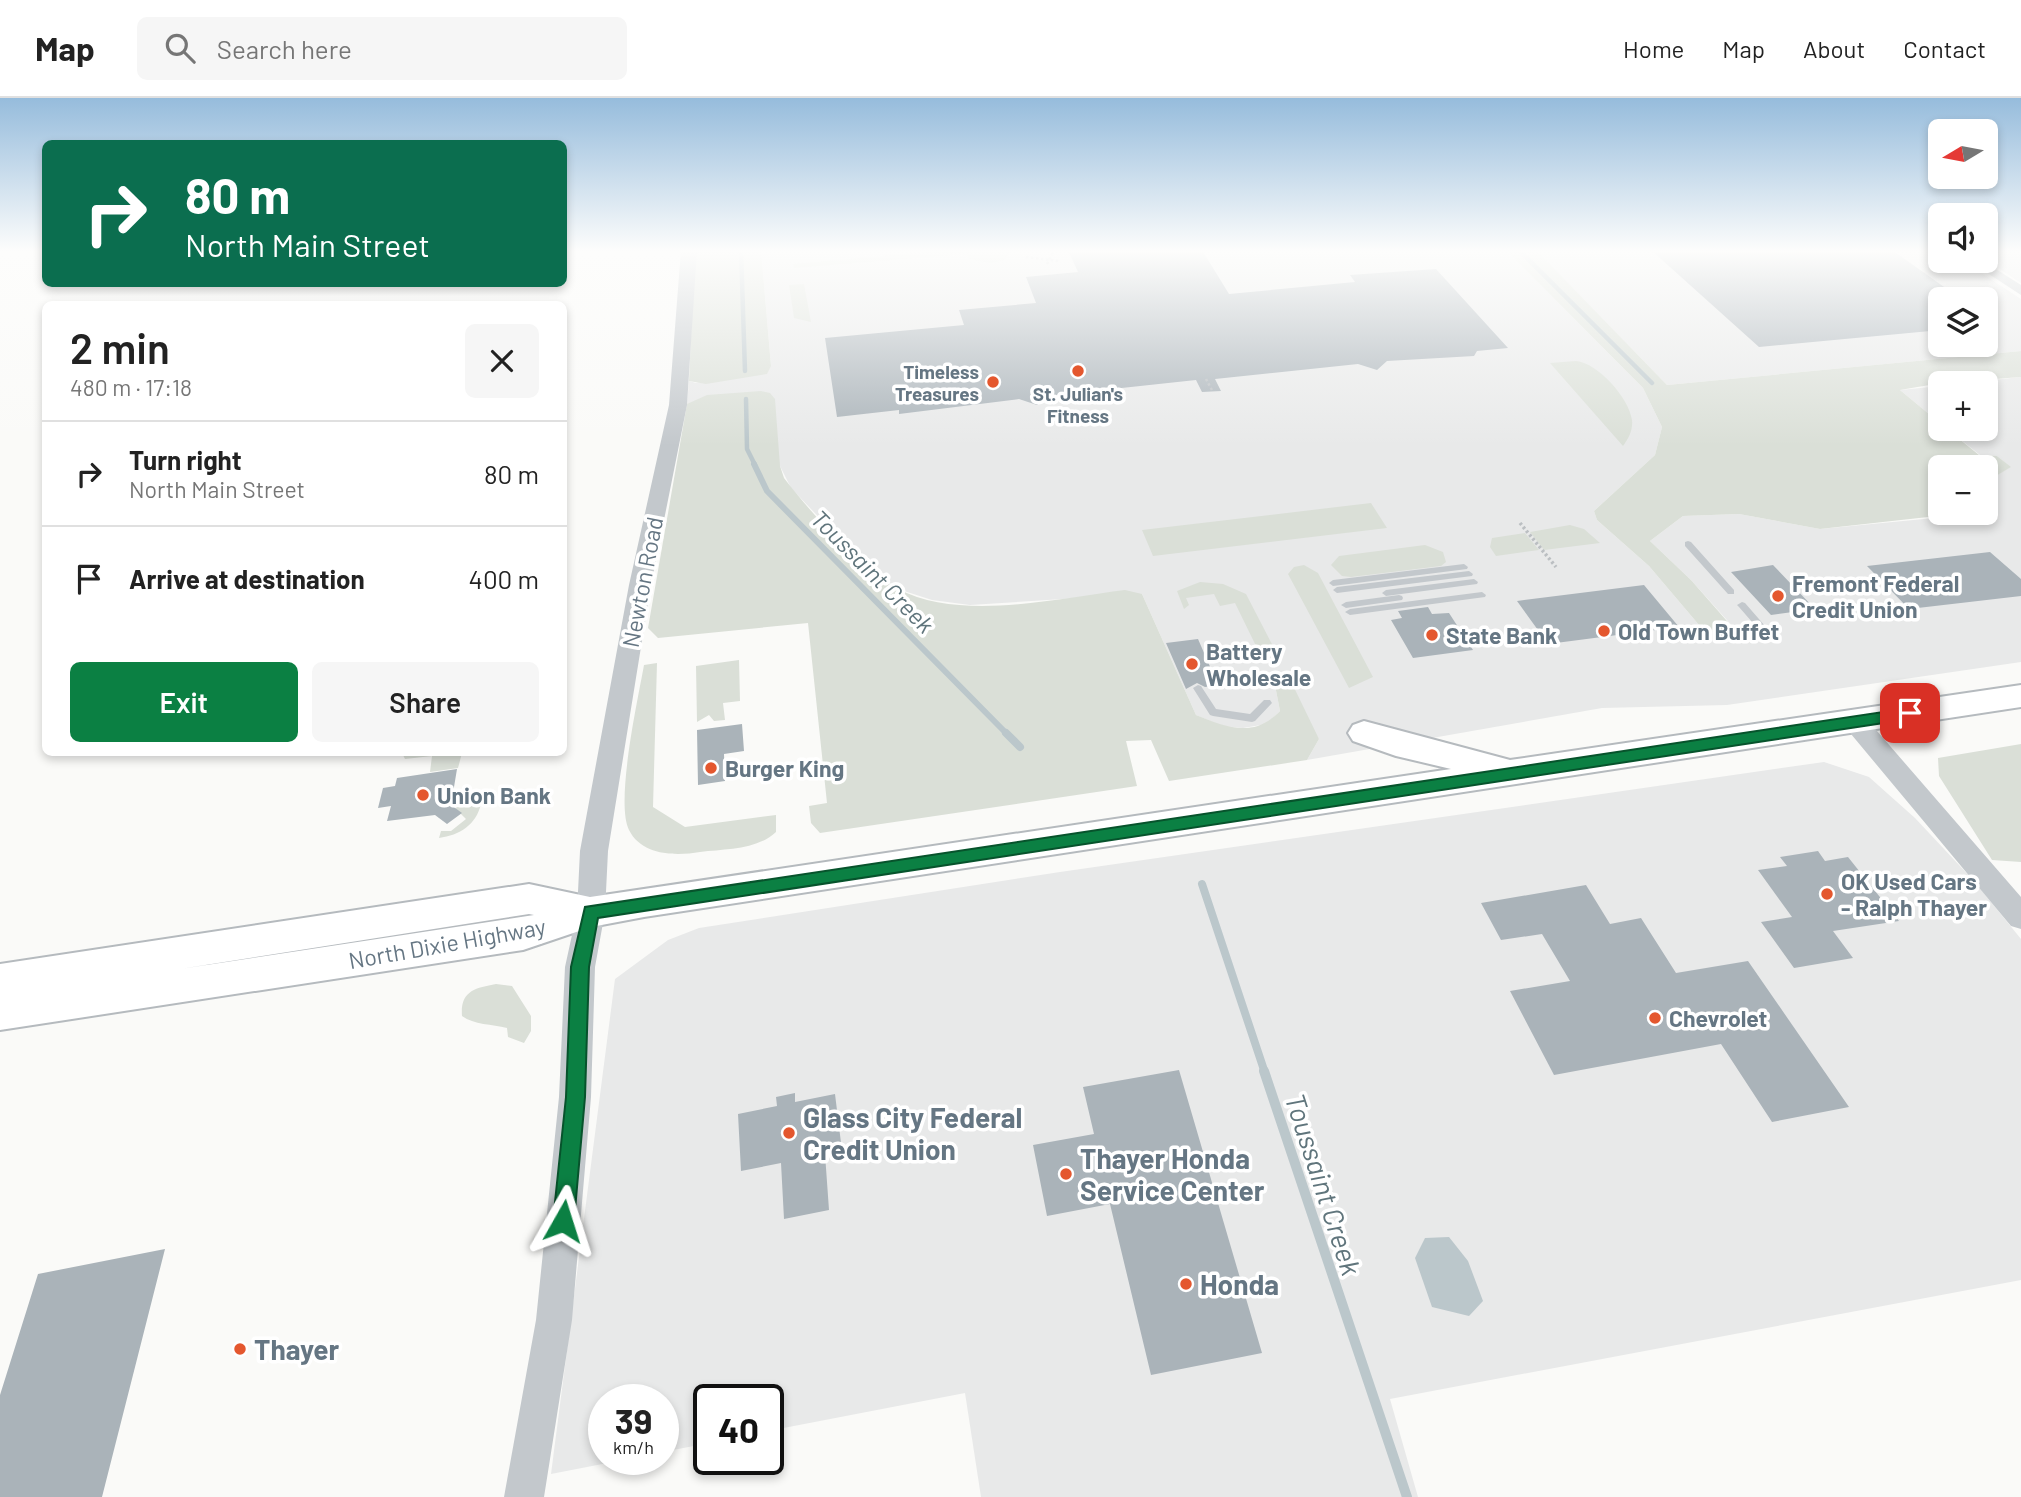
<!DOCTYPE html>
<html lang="en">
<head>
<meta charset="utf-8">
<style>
  body { margin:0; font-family:Barlow,sans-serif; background:#f6f6f6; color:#222; height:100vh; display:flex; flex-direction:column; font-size:26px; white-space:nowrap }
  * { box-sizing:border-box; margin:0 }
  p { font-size:23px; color:#767676 }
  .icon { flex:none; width:38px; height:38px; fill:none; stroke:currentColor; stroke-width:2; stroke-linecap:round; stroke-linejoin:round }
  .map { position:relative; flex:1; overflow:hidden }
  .side { position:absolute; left:42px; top:203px; width:525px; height:455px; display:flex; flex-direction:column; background:#fff; border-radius:10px; box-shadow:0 4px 10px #0003 }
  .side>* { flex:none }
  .hud { position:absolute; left:42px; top:42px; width:525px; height:147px; border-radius:10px; box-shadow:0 4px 10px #0003; background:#0b6e4f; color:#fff; overflow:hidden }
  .needle { width:46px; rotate:260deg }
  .buttons { position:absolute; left:1928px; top:21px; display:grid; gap:14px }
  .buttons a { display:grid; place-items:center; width:70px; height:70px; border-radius:10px; background:#fff; box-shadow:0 4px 10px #0003; font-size:35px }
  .speed { position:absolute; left:588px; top:1286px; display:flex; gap:14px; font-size:35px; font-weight:700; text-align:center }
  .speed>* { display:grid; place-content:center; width:91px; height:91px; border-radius:50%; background:#fff; box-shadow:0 4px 10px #0003; line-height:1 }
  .speed small { font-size:18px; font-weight:400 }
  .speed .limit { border:4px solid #111; border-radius:10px; background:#fff; color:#111 }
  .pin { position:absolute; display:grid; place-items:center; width:60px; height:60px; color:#fff; margin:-30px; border-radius:14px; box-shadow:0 4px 10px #0006 }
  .me { position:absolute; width:77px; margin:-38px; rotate:6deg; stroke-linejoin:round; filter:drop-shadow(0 0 5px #0008) }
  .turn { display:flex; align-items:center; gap:24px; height:147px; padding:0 28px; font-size:32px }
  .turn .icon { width:91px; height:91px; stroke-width:2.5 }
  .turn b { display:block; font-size:49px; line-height:60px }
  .round { display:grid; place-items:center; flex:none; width:74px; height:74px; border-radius:10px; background:#f6f6f6 }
  .head { display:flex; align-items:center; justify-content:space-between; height:119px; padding:0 28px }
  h1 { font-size:42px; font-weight:600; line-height:52px }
  .primary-button { display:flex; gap:14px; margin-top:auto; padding:14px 28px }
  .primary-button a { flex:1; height:80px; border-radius:10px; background:#0b8043; color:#fff; font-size:28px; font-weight:600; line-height:80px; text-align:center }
  .primary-button a+a { background:#f6f6f6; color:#222 }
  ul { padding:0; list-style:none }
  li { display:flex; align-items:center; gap:21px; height:105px; padding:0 28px; border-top:2px solid #e0e0e0 }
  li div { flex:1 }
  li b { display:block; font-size:26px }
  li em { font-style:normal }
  header { display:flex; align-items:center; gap:42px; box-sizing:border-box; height:98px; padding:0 35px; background:#fff; border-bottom:2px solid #e0e0e0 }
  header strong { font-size:33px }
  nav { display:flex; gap:38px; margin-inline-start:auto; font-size:24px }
  .search { width:490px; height:63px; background:#f6f6f6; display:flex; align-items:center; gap:18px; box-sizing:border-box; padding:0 24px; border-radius:10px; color:#767676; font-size:26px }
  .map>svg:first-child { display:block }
</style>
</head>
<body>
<header>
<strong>Map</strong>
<div class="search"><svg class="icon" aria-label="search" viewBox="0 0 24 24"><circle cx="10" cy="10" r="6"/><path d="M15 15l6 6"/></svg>Search here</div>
<nav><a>Home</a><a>Map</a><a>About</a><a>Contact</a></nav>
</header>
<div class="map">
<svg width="2021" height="1399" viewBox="0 0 2021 1399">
  <rect width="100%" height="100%" fill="#fafaf8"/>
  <path fill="#e8e9e9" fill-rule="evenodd" d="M761,152h745l137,138 19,39 -7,28 -61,56 3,9 52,46 50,59 14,6 21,-3 -43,-48 -41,-39 33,-25 56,-2 81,15 166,-16v-31l24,-15 -13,-11 -17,-1 -33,-26h39v-46h-22l57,-6v285l-294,43 -125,3 -295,52 12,-21 -46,-64 7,36 -13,13 -24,4 -21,-2 -26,-11 -54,-121 -172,11 -38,-5 -31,-10 -30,-18 -80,-84 -11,-22 -93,-62 2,-23 7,2 75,-17z
    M1941,152v11h22l58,38v52l-354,34 -131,-134zM1941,201h45v46h-45z
    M2021,152v33l-35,-23v-10z
    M1941,288v38l-41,-34z
    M1824,664l45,15 46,41 59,63 47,58v341l-631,119 28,98h-437l-16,-104 -197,38v-31h-59v43l-46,9v-52h-59v60h19l-72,14 64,-495 53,-39 31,-12 361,-56z"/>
  <path fill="#dadfd7" d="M695,152h66l10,116 -4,8 -61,10 -17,-3z
    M949,152h62l-6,10 -15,3 -21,-4 -3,-5 -172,14 -1,-4z
    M1536,152l131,135 354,-34v26l-80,6 -41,7 41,34v5h6l32,26 18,1 14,11 -25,15v-15h-45v46h23l-144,16 -81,-15 -56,2 -33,25 41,39 43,49 -20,2 -15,-6 -50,-59 -52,-46 -3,-9 61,-56 7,-28 -19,-39 -137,-138z
    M804,186l7,38 -17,-4 -5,-33z
    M1576,263c22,2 53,37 56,59 1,10 -3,18 -9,26l-73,-83z
    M761,293l9,2 5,6 5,67 4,12c27,35 76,90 114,111 63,33 160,9 227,1l17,4 54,121c32,13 58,23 84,-4l-7,-36 13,-4 33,68 -12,21 -138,21 -18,-41 -25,1 11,45 -317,47 -9,-10 -2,-17 18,-3 -19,-180 -150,15 -10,-10 39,-224 20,-9z
    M1371,405l16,25 -234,28 -11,-26z
    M1570,427l14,4 16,14 -56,7 -14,-18z
    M1525,435l14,17 -43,6 -6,-9 2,-9z
    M1425,447l18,7 3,10 -5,4 -90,11 -9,-1 -11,-11 8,-9z
    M1304,467l14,8 55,104 -24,11 -61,-114 6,-7z
    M1200,484l23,2 23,10 28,54 -7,3 -10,-3 -22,-45 -15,3 -6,-12 -28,4 3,7 -5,4 -7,-18z
    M739,562l1,41 -17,2 2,17 -11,1 -5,-6 -12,7 -1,-56z
    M657,565l-4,144 32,20 91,-12v17c-19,18 -50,17 -76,20 -24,4 -58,4 -71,-22 -14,-28 9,-131 15,-165z
    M2021,646v118l-29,-2 -53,-84 -1,-18z
    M402,655v-1l60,1 -4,15 -28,4 2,-16 -27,3z
    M464,704l17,2c-5,21 -21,31 -42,34l2,-7h10l15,-12 -11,-11z
    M496,886l16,2 19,30v15l-7,12 -16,-6 -1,-9c-15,-4 -33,-3 -45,-12 -2,-25 13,-28 34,-32z"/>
  <path fill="#bbc7cb" d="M1449,1139l19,24 15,40 -14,15 -37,-9 -17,-49 10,-20z"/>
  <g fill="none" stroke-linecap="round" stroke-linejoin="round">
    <path stroke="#bbc7cb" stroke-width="4.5" d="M741,152l4,121
      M1519,152l133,133
      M746,301l1,50 8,16"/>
    <path stroke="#bbc7cb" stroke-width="6" d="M754,366l13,27 240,243"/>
    <path stroke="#bbc7cb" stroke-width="8" d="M1006,635l14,14
      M1202,786l63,189"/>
    <path stroke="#bbc7cb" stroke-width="10" d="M1264,973l143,426"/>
  </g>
  <path fill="#aab3b9" d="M1068,152h134l27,44 126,-12 -5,-7 86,-6 72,79 -31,3 -3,5 -87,5 -10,9 -19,-6 -143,15 6,12 -19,1 -6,-12 -149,16 -10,9 -18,-6 -120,15v-4l-62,7 -12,-79 139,-13 -5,-15 77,-7 -10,-26 52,-5z
    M1651,152h241l69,49h-20v31l-182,17z
    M1990,454l31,27v17l-112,13 -42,-43z
    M1773,467l42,44 -44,6 -40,-43z
    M1644,487l35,42 -131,17 -31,-43z
    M1428,509l4,7 17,-1 24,37 -60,8 -22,-38 11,-2 -4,-7z
    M1198,541l20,46 -13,2 -8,-4 -11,6 -20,-46z
    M742,626l2,27 -20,3 1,27 -27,4 -1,-55z
    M457,671l-6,36 11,8 -15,11 -12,-9 -48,6 4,-15 -13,2 5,-20 12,-2 2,-8z
    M1818,753l7,10 23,-4 51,64 -66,10 20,27 -59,10 -33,-46 31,-5 -34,-47 29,-4 -7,-9z
    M1586,787l24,39 31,-6 35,55 72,-12 101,146 -77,15 -51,-78 -167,31 -44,-84 60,-10 -28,-47 -41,6 -20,-37z
    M1179,972l83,283 -111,22 -41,-171 -63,12 -14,-71 61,-11 -11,-47z
    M795,995v9l40,-8 7,57 -17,3 4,56 -45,9 -3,-56 -40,8 -3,-57 39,-8 -1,-9z
    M165,1151l-63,248h-102v-102l38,-121z"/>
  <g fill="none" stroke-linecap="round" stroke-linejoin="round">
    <g stroke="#b5babe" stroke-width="4">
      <path id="primary" d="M2021,587v22l-1377,210 -53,10 -68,23 -523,80v-66l529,-80 61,13 861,-128 -55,-13 -43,-15 -5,-8 5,-8 11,-4 146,39zM529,816l5,1 -354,54z"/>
    </g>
    <path stroke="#bbbfc2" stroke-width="2.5" stroke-dasharray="2.5 2.5" stroke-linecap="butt" d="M1026,159l34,4
      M1047,166l7,-14
      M1206,281l7,13"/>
    <path stroke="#bbbfc2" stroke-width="3.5" stroke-dasharray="2.5 2.5" stroke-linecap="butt" d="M1520,425l36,44"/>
    <path fill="#c3c8cc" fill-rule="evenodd" d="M1688,443l3,1 43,48v4h-6l-43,-48v-4z
      M1464,466l4,3 -1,2 -134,17 -4,-3 4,-3z
      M1469,473l4,3 -1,2 -135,17 -4,-3 4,-3z
      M1474,481l4,3 -1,2 -91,12 -4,-3 4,-3z
      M1482,494l4,3 -1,2 -135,18 -5,-3 5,-3z
      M1399,497l3,1 1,2 -1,2 -56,8 -5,-3 5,-3z
      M1742,504l3,1 27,31 2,2 -2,2h-6l-27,-31 -2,-2z
      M1198,587l3,1 15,23 34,5 14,-14h6l2,3 -17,18 -3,1 -39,-6 -3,-1 -17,-27z"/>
    <path fill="#c3c8cc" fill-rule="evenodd" d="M1969,163h14l38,24v10z"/>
    <path fill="#c3c8cc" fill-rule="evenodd" d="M681,152h16l-10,155 -36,180 -43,266 -3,61 -10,55 -4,130 -19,223 -28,177h-40l32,-177 23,-223 6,-130 12,-55 3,-61 49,-266 40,-180z
      M1855,615l9,3 157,181v32l-10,-3 -165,-198 -3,-6 3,-6z"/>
    <use href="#primary" fill="#fff" fill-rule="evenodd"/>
  </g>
  <linearGradient id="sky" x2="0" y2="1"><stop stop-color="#96bcdc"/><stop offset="0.44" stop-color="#fdfdfc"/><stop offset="1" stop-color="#fdfdfc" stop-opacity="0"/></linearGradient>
  <rect width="2021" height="348" fill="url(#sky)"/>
  <path fill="#0b8043" stroke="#07532c" stroke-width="2" d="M1910,610l8,5 -8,6 -1312,199 -9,49 -4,130 -11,124 -3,7 -8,3 -7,-3 -3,-7 13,-124 5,-130 14,-60z"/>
  <g fill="#e4572e" stroke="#fff" stroke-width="2.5">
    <circle cx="1078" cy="273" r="7"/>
    <circle cx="993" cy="284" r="7"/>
    <circle cx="1778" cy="498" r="7"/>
    <circle cx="1604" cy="533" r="7"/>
    <circle cx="1432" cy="537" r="7"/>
    <circle cx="1192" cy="566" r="7"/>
    <circle cx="711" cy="670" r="7"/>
    <circle cx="423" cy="697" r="7"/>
    <circle cx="1827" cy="796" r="7"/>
    <circle cx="1655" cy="920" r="7"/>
    <circle cx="789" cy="1035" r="7"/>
    <circle cx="1066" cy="1076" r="7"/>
    <circle cx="1186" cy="1186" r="7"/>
    <circle cx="240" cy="1251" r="7"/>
  </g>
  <g text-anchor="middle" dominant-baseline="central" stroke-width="7" stroke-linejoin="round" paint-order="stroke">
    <g font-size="19" font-weight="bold" fill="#657683" stroke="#fff" text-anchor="end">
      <text x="979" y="273">Timeless<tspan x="979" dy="22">Treasures</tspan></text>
      <text x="1078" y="295" text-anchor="middle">St. Julian's<tspan x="1078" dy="22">Fitness</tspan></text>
    </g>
    <g font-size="23" fill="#657683" stroke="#fff">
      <text transform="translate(642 484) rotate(-79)">Newton Road</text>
      <text transform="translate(447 845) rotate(-10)">North Dixie Highway</text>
    </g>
    <g font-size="23" font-weight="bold" fill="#657683" stroke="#fff" text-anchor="start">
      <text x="1792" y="485">Fremont Federal<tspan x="1792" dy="26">Credit Union</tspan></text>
      <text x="1618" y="533">Old Town Buffet</text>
      <text x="1446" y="537">State Bank</text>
      <text x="1206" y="553">Battery<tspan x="1206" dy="26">Wholesale</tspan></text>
      <text x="725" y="670">Burger King</text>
      <text x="437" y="697">Union Bank</text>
      <text x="1841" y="783">OK Used Cars<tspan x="1841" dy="26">- Ralph Thayer</tspan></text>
      <text x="1669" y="920">Chevrolet</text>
    </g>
    <g font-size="24" font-style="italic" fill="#60757c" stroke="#fff">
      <text transform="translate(873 473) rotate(45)">Toussaint Creek</text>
    </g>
    <g font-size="28" font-weight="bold" fill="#657683" stroke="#fff" text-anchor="start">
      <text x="803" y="1019">Glass City Federal<tspan x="803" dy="32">Credit Union</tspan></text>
      <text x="1080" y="1060">Thayer Honda<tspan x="1080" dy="32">Service Center</tspan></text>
      <text x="1200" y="1186">Honda</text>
      <text x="254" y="1251">Thayer</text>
    </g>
    <g font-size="28" font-style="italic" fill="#60757c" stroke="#fff">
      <text transform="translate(1324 1086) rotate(72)">Toussaint Creek</text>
    </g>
  </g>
</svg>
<div class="buttons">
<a><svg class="needle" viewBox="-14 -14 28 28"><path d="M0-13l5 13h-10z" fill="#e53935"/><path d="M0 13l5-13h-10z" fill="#767676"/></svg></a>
<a><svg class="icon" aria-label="sound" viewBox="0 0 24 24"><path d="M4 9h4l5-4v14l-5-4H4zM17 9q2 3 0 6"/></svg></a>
<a><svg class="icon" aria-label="layers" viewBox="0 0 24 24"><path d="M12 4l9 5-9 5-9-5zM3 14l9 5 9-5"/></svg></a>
<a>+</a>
<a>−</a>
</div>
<div class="speed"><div>39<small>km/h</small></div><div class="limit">40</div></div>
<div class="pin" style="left:1910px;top:615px;background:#d93025"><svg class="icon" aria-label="arrive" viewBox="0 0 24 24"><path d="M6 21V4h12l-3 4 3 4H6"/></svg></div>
<svg class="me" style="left:563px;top:1123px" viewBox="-20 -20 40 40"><path d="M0-17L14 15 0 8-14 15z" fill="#0b8043" stroke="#fff" stroke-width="4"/></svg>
<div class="hud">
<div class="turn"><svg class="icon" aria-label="right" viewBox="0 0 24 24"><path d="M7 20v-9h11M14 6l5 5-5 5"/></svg><div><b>80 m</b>North Main Street</div></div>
</div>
<section class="side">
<div class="head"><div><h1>2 min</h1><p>480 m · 17:18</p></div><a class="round"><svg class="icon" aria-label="close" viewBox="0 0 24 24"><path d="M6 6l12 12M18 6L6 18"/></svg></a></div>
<ul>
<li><svg class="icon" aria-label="right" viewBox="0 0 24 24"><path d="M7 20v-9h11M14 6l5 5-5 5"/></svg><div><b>Turn right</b><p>North Main Street</p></div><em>80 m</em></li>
<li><svg class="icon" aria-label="arrive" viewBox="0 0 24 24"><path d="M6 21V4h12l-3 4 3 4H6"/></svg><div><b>Arrive at destination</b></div><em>400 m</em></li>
</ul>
<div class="primary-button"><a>Exit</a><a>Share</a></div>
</section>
</div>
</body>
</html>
